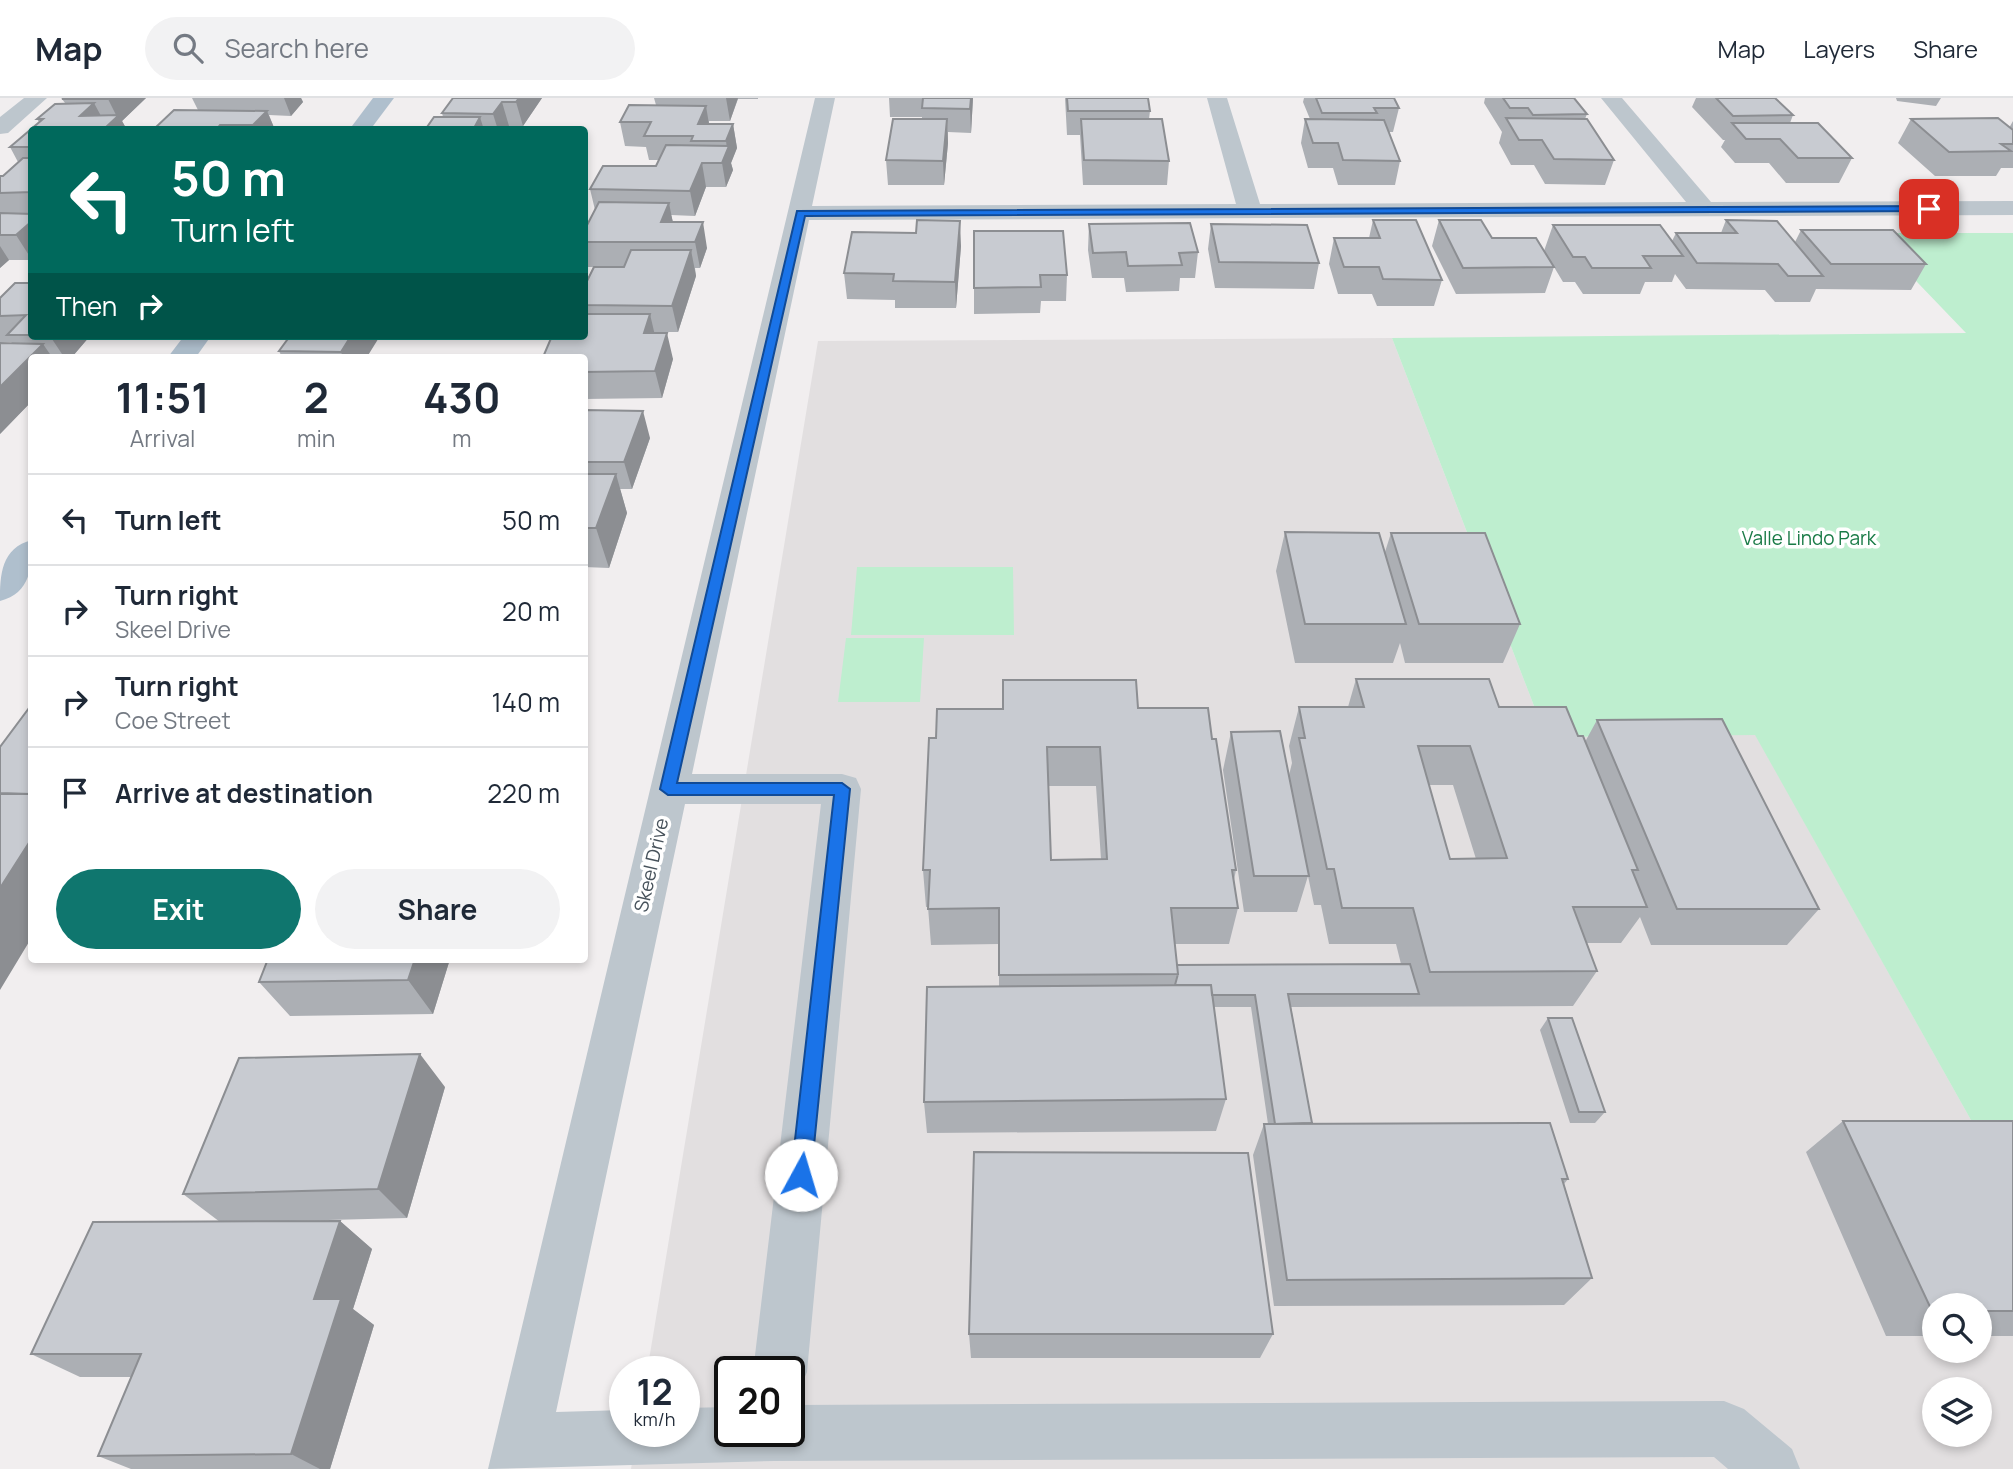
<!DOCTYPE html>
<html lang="en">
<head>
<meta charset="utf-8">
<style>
  body { margin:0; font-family:Manrope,sans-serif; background:#f2f2f3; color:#1f2937; height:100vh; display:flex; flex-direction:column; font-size:26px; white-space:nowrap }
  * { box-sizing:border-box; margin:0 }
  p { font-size:23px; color:#747a83 }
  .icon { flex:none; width:38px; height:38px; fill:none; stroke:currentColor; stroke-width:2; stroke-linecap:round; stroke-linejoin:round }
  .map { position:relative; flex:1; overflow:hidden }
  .sheet { position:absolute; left:28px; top:256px; width:560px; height:609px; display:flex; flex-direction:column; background:#fff; border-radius:7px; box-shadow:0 4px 10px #0003 }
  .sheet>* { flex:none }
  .top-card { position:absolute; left:28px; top:28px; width:560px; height:214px; border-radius:7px; box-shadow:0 4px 10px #0003; background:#00695c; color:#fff; overflow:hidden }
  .controls { position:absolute; left:1922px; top:1195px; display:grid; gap:14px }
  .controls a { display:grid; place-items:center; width:70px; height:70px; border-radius:50%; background:#fff; box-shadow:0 4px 10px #0003; font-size:35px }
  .speed { position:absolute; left:609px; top:1258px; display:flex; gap:14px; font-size:35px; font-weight:700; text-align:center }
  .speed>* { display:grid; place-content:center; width:91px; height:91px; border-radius:50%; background:#fff; box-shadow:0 4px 10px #0003; line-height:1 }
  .speed small { font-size:18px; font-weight:400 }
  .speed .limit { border:4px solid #111; border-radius:10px; background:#fff; color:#111 }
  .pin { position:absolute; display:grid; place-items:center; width:60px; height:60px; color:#fff; margin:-30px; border-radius:14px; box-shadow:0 4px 10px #0006 }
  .me { position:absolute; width:77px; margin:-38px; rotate:6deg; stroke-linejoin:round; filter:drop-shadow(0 0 5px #0008) }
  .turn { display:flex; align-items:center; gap:24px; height:147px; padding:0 28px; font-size:32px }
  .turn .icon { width:91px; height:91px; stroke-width:2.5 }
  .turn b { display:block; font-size:49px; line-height:60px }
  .then { display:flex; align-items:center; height:66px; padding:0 28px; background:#0003; gap:14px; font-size:26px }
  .eta { display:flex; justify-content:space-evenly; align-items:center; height:119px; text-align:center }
  .eta b { font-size:42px; font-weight:700; line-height:49px }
  .cta { display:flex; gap:14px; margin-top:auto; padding:14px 28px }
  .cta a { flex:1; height:80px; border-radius:42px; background:#0f766e; color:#fff; font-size:28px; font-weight:700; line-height:80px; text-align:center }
  .cta a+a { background:#f2f2f3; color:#1f2937 }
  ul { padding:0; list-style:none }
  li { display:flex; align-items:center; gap:21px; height:91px; padding:0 28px; border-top:2px solid #e0e1e3 }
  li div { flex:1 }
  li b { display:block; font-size:26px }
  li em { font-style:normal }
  header { display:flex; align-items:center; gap:42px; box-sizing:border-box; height:98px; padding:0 35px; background:#fff; border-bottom:2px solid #e0e1e3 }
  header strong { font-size:33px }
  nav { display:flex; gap:38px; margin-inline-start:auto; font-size:24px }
  .search { width:490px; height:63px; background:#f2f2f3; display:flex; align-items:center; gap:18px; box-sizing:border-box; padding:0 24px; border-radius:38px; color:#747a83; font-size:26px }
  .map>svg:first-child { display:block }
</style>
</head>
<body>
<header>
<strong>Map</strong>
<div class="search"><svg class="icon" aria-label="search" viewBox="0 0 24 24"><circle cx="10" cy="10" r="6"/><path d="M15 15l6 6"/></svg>Search here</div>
<nav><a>Map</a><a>Layers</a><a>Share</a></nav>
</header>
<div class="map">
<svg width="2013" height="1371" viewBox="0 0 2013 1371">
  <rect width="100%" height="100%" fill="#f1eeef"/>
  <path fill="#e2dfe0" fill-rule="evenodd" d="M1392,240l154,399 209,-3 258,461v274h-1382l6,-37h47v-60h-37l171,-1031zM1934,1208h45v45h-45zM730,1274h59v60h-59zM1934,1292h45v45h-45z"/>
  <path fill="#beeecf" d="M1870,135h143v962l-258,-460 -209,2 -154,-399 574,-5z
    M857,469h156l1,68h-163z
    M846,540h78l-4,64h-82z"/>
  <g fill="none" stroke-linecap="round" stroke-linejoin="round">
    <path fill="#bdc6cd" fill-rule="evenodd" d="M24,0h23l-39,35 -8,1v-17z
      M815,0h20l-23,108 424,-2 -29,-106h20l33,106 426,-2 -85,-104h21l89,104 302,-1v14l-1204,5 -117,554h150l14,4 5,11 -54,583 -8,19 -10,4v-23h-36l68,-568h-136l-129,608 69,-2v22h59v-24l46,-1v25h59v-27l935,-4 20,8 48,40 8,20h-72l-14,-12 -940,4 -286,8z"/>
    <path fill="#afbfcd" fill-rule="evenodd" d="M373,0h21l-24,32h-21z
      M184,238h27l-15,21h-28z
      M32,442c0,27 -1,53 -32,61 0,-26 1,-53 32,-61z"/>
  </g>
  <path fill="#acafb4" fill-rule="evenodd" d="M64,0h82l-24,23 5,9h-95v130h-23l-9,8v-92h3l15,-14 -8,-15 29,-25 -2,-3 28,-16 -3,-4z
    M192,0h109l2,4 -12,14 -22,-1 6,15h-120v-2l43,-18z
    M453,0h89l-19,28h-14l-2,4h-82l18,-13 -1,-4z
    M654,0h104v1h-20l-8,22h-21v3h24l4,24 -6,15 2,7 -7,17h-20l-11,29 -24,-1 2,7 34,26 -7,20h-5l1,8 -18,56h-24l19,27 -11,39 -78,1v-112l9,-20h-7l-2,-6v-30l11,-21 -5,-21 66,-23 3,-6h-10l-3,-13 -21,-1 -5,-24 36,-17z
    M889,0h84l-2,35 -23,-1v11l-4,42h-56l-2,-25 36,-41v-2h-32z
    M1065,0h83l2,13 -1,8 20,42 -2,24h-84l-3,-50h-13z
    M1304,0h90l5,10 -6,24h-4l11,29 -5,24h-57l-5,-17h-25l-7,-25 4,-24h5l-7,-17z
    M1485,0h89l13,16 -2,5 29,41 -9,25 -60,-1 -11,-19h-23l-12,-22 3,-11 -18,-29z
    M1696,0h79l18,17 -3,8 62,35 -13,25h-53l-17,-20h-34l-14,-16 4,-7h-2l-31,-33z
    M1896,0h45l-5,8 -39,-5z
    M1911,21l98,9 4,-7v47h-12l-5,8h-61l-37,-33z
    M1373,122l69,60 -8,26h-57l-5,-12h-34l-9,-30 5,-26h35z
    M1439,122l53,18 52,13 9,-26 119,16 4,-8h45l5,-13 69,22 6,-12 125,34 -15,26 -95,-1 -6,13h-35l-10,-12 -79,-1 -11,-15 -3,8h-27l-5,12h-57l-8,-12h-12l-9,-15 -9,26 -89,1 -24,-48z
    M1089,126l109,28 -3,26h-15l-1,13 -53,1 -2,-14h-32l-4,-28z
    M1211,126l108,39 -5,26 -99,-1 -7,-39z
    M974,133l93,44 -1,26h-25l-1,12 -66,1z
    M916,135l45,13 -5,62h-61v-8l-48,-1 -3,-26z
    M32,185v53h58l-18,21h-40v44l-32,33 12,-91 -1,-1h-11v-44z
    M290,238l77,21h-85l-3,-6z
    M584,312l66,28 -18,51h-12l7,24 -18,55 -25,-1z
    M1285,434l100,20 6,-19 129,91 -17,39h-98l-5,-20 -7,20h-98l-19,-92z
    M1356,581l143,28 79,29 7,6 12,-22 222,189 -32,36h-136l-11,-28 -19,26h-34l10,28 -24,35 -282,1 21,116 256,56 -4,5 28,94 -28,27 -290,1 -21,-151 11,-31h4l-17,-117h-37l12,92 -10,32 -289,2 -3,-31 75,-116v-42l-68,1 -3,-38h-2l-3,-37 13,-132 202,-30 74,31 24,131 -2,10 4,28 -9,36h-54l2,21 224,-1 -5,-20h-67l-8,-39h-7l-6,-29 -11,36h-53l-21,-142 8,-38 58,43 3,-12 -3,-17 10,-39h49zM1429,687h24l23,74h-26zM1048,688h48l5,73 -50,1z
    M450,861l-17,55 -143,2 -31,-34z
    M1548,920l57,94 -10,11h-25l-30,-93z
    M445,989l-38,131 -118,3h51l32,28 -19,60 21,16 -44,144h-199l-33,-13 33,-79h-51l-49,-23 189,-132 -37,-28z
    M1843,1023h170v215h-34v-30h-45v30h-48l-80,-184z
    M969,1236h304l-13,24h-289z"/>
  <path fill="#8c8e92" d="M109,0h37l-24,23 5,9h-21l-26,-14 14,-13 13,24 10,-10 -9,-18z
    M284,0h17l2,4 -12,14z
    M519,0h23l-19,28 -7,-24z
    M726,0h12l-8,23z
    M971,0h2l-2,35 -1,-24z
    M502,4l7,24 -2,4h-9l-5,-16z
    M706,8l4,24 -12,-6z
    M267,13l8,19h-20l-2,-5z
    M480,19l4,13h-11z
    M947,21l1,24 -4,42 -1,-24z
    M733,26l4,24 -6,15 2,7 -7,17 -4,-24 5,-14 -1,-8z
    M702,65l4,24 -11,29 -5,-25z
    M669,105l5,25 -13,-6z
    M32,123v39l-16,-25z
    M960,123l1,25 -5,62 -1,-26z
    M703,124l4,26 -7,20 -5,-26z
    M0,148l9,14 -9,8z
    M691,152l5,26 -18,56 -6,-26z
    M650,216l6,26 -12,-7z
    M667,235l6,26 -11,39 -7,-27z
    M50,238h40l-18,21h-8z
    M351,238h29l-13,21h-24l-2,-5z
    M43,246l9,13h-20v44l-32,33v-47z
    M643,313l7,27 -18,51 -8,-27z
    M616,376l11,39 -18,55 -13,-40z
    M32,740v99l-32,53v-102z
    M415,861h35l-17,55 -25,-34z
    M420,956l25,33 -38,131 -29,-29z
    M340,1123l32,28 -19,60 21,16 -44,144h-10l-29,-15 23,-155z"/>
  <path fill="#c8cbd1" stroke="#8c8e92" stroke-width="2" fill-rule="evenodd" d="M64,0h45l-1,1h-46z
    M453,0h66l-3,4h-14l-9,12 -51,-1z
    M923,0h48l-1,11 -48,-1z
    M1067,0h81l2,13h-82z
    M1316,0h78l5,10h-25l3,5h-55z
    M1503,0h71l13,16 -54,1 -5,-7h-18z
    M1716,0h59l18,17 -60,1z
    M94,5l-14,13 39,-1 -14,13 -73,2v17h-22l33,-28h-6l18,-15z
    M629,7l77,1 -8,18h35l-7,17h-35l2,-5h-49l7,-14h-31z
    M174,12l93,1 -14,14h-33l-4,5h-49l1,-2h-13z
    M434,19h46l-7,13h-48z
    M1506,20l81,1 27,41 -60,-1 -12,-19h-23z
    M1998,20l15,12v14h-12l10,7 -62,1 -38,-33z
    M893,21h54l-4,42 -57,-1z
    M1081,21h81l7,42 -85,-1z
    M1305,21l79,1 16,41 -57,-1 -5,-17h-25z
    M1732,25h86l34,35h-54l-18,-19h-34z
    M666,47l63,1 -7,17h-20l-12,28 -100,-2 13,-23h53z
    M23,60h9v34l-32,1v-17h3z
    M599,104l70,1 -8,19h42l-8,20h-111v-11z
    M0,115l32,1v7l-16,14h-16z
    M917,122l43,1 -5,61 -62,-1 1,-7 -50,-1 8,-41 64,1z
    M1373,122h43l26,60 -59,-1 -4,-12h-35l-10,-29h46z
    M1439,122h42l11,18h44l18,29 -91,1z
    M1726,122l51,1 46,55h-35l-10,-12 -81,-1 -21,-30h61z
    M1190,125l8,29 -19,1 3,12 -54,1 -2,-14 -33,1 -4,-29z
    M1211,126l96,1 12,38 -100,-1z
    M1553,127h107l23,31h-40l8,12h-59l-7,-11h-12z
    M1801,132h92l33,34h-95z
    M974,133h89l4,44h-27l1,12 -67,1z
    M631,152h60l-19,56 -88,-1v-18l10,-20h30z
    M15,185h17v52h-25l19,-20 -26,1v-18z
    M584,216h66l-6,19h23l-12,38 -71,1v-15h-41l9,-21h32z
    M290,238h61l-10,16 -62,-1z
    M0,245l43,1 -43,43z
    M584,312l59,1 -19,51h-40z
    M584,376h32l-20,54h-12z
    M1285,434l94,1 27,91h-101z
    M1391,435h94l35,91h-101z
    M1356,581h133l10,28h67l12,29h5l55,134h-6l15,37h-74l24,64 -167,1 -17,-64h-71l-8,-39h-7l-28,-131h6l-6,-31h65zM1418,648h52l37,112 -57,1z
    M1003,582h133l2,28h70l4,31h4l20,131h-4l6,38h-67l7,66 -179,1v-67l-71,1 2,-39h-7l6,-132h7l1,-29h66zM1047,649h53l7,112 -56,1z
    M32,606v88l-2,2 -30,-1v-46z
    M1722,621l97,190h-142l-80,-189z
    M1280,633l29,145h-55l-23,-144z
    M0,696h32v44l-32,50z
    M268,861h147l-7,21 -149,2z
    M1410,866l9,30h-131l24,129 -37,1 -20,-129h-43l-1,-10h-36l3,-11 -1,-9z
    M1211,887l15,114 -302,3 3,-115z
    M1548,920h24l33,94h-26z
    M420,956l-42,135 -195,5 56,-136z
    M1843,1023h170v190h-34v-5h-45v5h-2z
    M1550,1025l18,56h-6l30,99 -305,2 -23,-156z
    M974,1054l274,1 25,181h-304z
    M340,1123l-26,78h27l-50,155 -193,2 43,-102h-110l62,-132z"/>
  <path fill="#1a73e8" stroke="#114b97" stroke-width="2" d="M1929,108l4,1v4l-1128,5 -128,567h165l8,6 -39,386 -3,7 -7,3 -7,-3 -3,-7 43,-380h-166l-8,-6 137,-578z"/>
  <g text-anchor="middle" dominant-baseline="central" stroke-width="7" stroke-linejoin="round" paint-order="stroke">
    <g font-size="19" fill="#1a7b47" stroke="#fff">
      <text x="1809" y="440">Valle Lindo Park</text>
    </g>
    <g font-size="19" fill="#47525b" stroke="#fff">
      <text transform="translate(651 767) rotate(-77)">Skeel Drive</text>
    </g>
  </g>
</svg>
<div class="controls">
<a><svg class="icon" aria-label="search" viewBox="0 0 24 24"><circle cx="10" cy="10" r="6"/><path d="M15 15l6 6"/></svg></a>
<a><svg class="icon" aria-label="layers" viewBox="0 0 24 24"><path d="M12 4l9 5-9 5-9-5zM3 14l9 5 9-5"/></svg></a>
</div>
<div class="speed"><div>12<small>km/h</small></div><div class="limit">20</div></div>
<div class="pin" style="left:1929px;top:111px;background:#d93025"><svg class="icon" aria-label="arrive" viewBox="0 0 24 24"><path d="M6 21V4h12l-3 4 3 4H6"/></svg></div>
<svg class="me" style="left:801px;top:1077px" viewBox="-20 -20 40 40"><circle r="19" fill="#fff"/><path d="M0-13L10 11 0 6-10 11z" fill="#1a73e8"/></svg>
<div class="top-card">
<div class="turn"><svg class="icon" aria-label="left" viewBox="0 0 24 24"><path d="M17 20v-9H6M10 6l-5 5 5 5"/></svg><div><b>50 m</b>Turn left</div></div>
<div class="then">Then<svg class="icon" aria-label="right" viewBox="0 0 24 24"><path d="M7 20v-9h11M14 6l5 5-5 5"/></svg></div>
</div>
<section class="sheet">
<div class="eta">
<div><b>11:51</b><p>Arrival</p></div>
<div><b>2</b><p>min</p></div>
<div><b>430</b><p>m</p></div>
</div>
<ul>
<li><svg class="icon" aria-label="left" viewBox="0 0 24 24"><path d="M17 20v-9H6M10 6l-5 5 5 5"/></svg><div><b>Turn left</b></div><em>50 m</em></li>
<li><svg class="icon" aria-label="right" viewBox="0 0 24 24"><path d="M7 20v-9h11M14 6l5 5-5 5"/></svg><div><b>Turn right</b><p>Skeel Drive</p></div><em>20 m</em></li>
<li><svg class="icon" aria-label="right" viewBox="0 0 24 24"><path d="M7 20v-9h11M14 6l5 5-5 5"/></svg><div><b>Turn right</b><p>Coe Street</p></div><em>140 m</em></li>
<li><svg class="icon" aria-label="arrive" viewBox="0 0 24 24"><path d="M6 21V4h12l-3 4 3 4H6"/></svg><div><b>Arrive at destination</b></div><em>220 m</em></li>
</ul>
<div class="cta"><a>Exit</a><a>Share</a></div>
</section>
</div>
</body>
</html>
